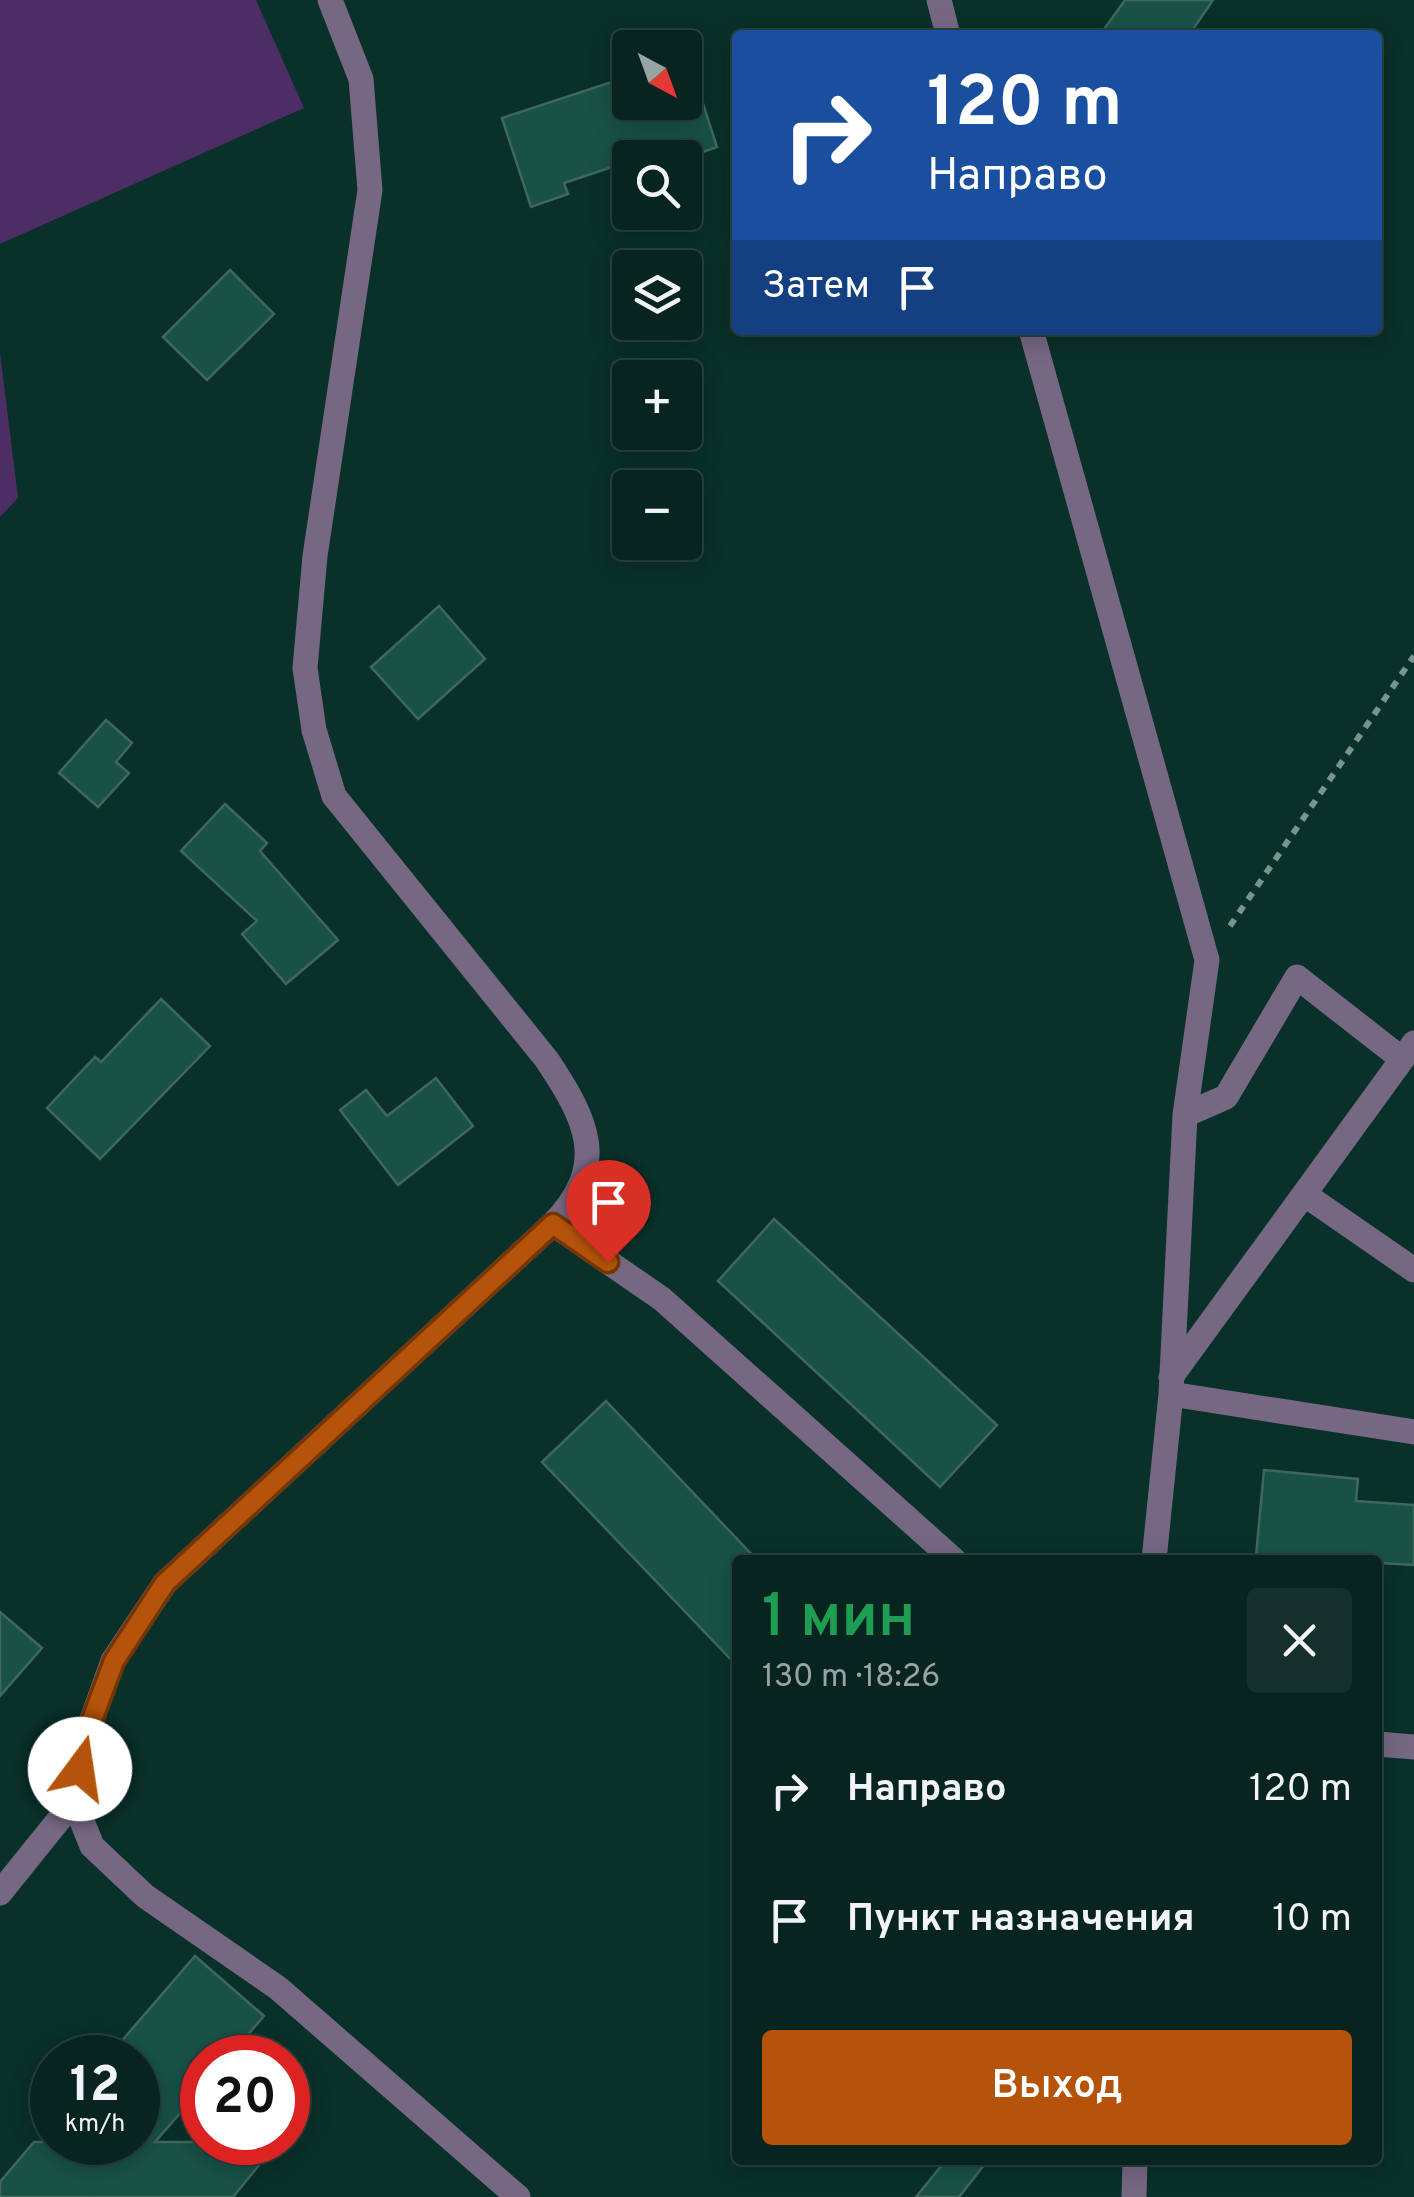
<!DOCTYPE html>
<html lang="ru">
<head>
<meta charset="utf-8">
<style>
  body { margin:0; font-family:Overpass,sans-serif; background:#15302c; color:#f1f3f6; height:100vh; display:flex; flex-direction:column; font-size:38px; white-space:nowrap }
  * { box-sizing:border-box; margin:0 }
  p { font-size:32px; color:#98a4a4 }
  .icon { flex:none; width:55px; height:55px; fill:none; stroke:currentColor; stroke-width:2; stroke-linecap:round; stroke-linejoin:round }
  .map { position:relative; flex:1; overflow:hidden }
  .sheet { position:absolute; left:732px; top:1555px; width:650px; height:610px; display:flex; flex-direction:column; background:#07241f; border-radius:10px; box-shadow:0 5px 25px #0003,0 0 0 2px #28413d }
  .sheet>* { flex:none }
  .top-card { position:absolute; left:732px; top:30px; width:650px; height:305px; border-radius:10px; box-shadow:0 5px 25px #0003,0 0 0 2px #28413d; background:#1a4fa0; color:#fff; overflow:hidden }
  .needle { width:65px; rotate:139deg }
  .buttons { position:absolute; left:612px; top:30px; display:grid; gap:20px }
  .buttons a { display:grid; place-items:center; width:90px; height:90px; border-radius:10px; background:#07241f; box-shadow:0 5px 25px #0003,0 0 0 2px #28413d; font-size:50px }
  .speed { position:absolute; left:30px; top:2035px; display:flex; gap:20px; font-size:50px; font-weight:700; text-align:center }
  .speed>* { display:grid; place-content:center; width:130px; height:130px; border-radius:50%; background:#07241f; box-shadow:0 5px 25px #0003,0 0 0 2px #28413d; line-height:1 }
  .speed small { font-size:25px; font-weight:400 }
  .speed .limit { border:15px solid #d22; background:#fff; color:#111 }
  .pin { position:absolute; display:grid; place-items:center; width:85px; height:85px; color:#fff; margin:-102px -42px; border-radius:50% 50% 50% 0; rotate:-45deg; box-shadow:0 0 10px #0007 }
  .pin .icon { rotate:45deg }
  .me { position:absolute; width:110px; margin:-55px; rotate:14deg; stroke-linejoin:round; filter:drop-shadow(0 0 8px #0008) }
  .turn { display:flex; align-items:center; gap:35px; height:210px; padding:0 30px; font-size:45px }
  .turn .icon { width:130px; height:130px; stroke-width:2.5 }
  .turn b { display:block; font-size:70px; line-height:85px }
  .then { display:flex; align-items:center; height:95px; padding:0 30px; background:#0003; gap:20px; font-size:38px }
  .round { display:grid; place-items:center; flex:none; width:105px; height:105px; border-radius:10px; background:#15302c }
  .summary { display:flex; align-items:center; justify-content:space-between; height:170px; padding:0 30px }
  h1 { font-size:60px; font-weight:600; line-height:75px; color:#1e9e55 }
  .action { display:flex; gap:20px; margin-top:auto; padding:20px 30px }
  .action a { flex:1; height:115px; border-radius:10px; background:#b45309; color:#fff; font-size:40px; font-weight:600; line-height:115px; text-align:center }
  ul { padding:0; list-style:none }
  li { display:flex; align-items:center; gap:30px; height:130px; padding:0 30px }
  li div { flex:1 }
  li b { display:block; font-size:38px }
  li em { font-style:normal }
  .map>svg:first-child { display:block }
</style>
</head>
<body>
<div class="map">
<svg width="1414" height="2197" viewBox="0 0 1414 2197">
  <rect width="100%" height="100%" fill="#093029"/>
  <path fill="#4c2d64" d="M0,0h256l48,108 -304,136z
    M0,352l18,146 -18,19z"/>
  <path fill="#185247" stroke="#41675d" stroke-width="2.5" d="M1125,0h88l-24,35h-89z
    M688,57l29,90 -31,11h-15l-3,-10 -38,10v3l-66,22 4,11 -37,13 -29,-89 128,-42v26h55v-44z
    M230,270l44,44 -67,66 -44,-43z
    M439,606l46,53 -67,60 -47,-52z
    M106,720l26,23 -16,19 13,11 -31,34 -39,-34z
    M225,804l42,39 -7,8 78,89 -52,44 -44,-50 15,-13 -76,-70z
    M161,999l49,47 -110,113 -53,-51 48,-51 6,5z
    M436,1078l37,48 -75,59 -58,-75 26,-20 21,26z
    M774,1219l223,206 -57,62 -222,-206z
    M606,1401l151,159h-19v107l-196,-205z
    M1264,1470l94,9 -2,22 58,4v60l-158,-9z
    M0,1612l42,36 -42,48z
    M195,1956l69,60 -36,42h-26v30l-47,54h123l-45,55h-233v-15l34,-40h104v-84h-31z
    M946,2160h42l-29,37h-43z"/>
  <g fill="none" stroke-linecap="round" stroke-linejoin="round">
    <path stroke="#77958e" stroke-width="6" stroke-dasharray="8 8" stroke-linecap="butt" d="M1230,926l184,-270"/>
    <path stroke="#766783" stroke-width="25" d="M939,0l9,35
      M1031,330l176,630 -22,155 -14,279 -17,166
      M1185,1115l41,-18 71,-120 105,82
      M1304,1194l110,76
      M553,1224l109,75 292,261
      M1171,1377l243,-334
      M1171,1394l243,38
      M1378,1744l36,3
      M74,1801l18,45 53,50 133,92 240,209
      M0,1893l74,-92 12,-65 27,-75 52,-78 388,-359c57,-59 34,-104 -6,-164l-213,-264 -20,-66 -9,-62 10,-112 55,-366 -9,-111 -31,-79
      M1134,2197l1,-37"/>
  </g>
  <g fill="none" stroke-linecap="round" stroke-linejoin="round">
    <g stroke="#753606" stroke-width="25">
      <path id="route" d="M80,1769l6,-33 28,-75 51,-78 388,-359 55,38"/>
    </g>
    <use href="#route" stroke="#b45309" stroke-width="18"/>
  </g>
</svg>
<div class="buttons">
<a><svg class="needle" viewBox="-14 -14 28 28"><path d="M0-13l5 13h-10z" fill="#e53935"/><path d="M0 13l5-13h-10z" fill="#98a4a4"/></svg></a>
<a><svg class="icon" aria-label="search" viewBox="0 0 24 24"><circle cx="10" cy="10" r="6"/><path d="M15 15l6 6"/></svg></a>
<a><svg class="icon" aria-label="layers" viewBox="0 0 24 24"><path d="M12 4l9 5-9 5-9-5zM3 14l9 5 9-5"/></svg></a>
<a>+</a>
<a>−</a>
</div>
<div class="speed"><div>12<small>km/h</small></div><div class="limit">20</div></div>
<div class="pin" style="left:608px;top:1262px;background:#d93025"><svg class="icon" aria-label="arrive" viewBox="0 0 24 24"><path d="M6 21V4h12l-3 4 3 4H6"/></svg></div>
<svg class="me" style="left:80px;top:1769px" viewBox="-20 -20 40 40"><circle r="19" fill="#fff"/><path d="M0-13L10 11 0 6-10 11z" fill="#b45309"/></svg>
<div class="top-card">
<div class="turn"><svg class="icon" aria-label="right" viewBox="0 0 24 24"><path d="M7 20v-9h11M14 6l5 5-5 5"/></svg><div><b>120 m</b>Направо</div></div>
<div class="then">Затем<svg class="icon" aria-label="arrive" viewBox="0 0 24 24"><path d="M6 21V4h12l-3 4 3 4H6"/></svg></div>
</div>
<section class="sheet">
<div class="summary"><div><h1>1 мин</h1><p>130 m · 18:26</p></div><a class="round"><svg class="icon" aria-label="close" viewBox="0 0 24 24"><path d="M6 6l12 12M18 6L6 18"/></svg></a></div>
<ul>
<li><svg class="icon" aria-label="right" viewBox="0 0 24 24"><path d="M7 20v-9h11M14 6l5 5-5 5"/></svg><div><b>Направо</b></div><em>120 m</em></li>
<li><svg class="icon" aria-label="arrive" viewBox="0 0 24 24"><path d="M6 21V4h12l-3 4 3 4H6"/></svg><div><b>Пункт назначения</b></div><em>10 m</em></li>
</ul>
<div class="action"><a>Выход</a></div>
</section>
</div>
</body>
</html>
